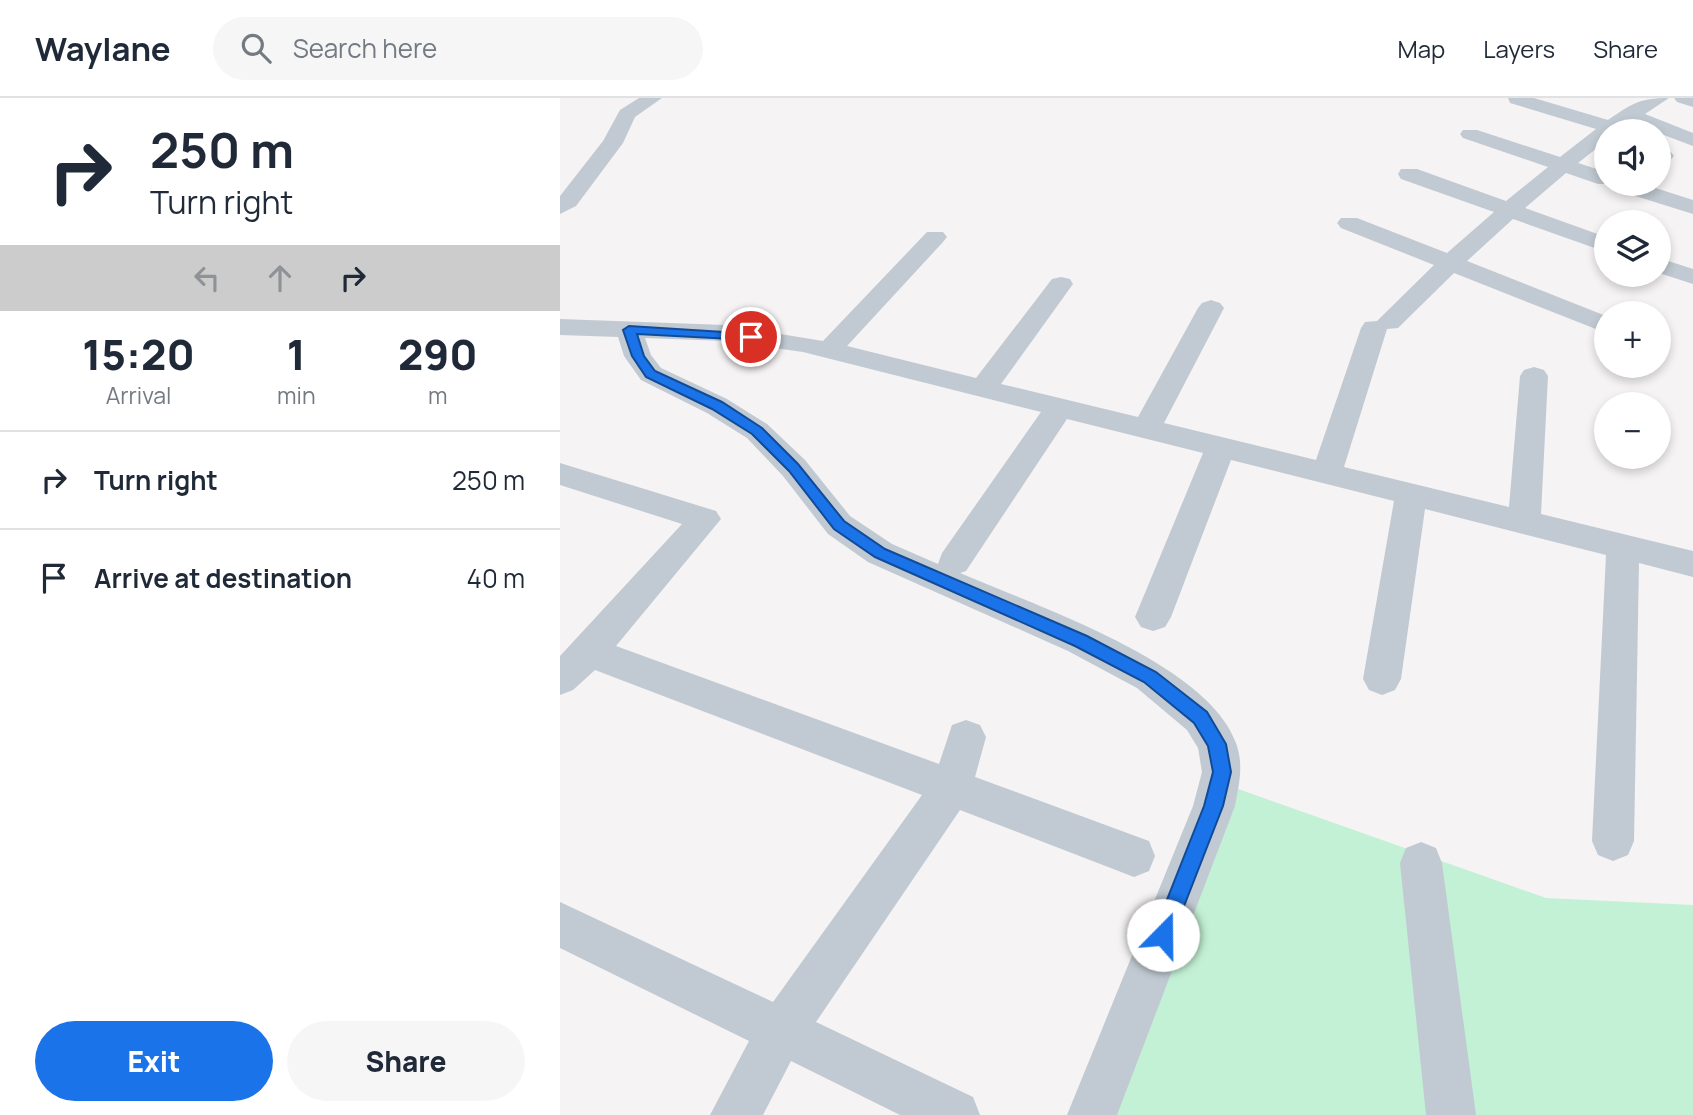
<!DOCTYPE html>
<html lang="en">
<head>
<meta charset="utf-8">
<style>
  body { margin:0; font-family:Manrope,sans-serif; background:#f6f6f7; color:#1f2937; height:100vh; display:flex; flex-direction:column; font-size:26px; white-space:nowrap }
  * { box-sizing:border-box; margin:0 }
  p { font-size:23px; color:#747a83 }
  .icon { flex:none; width:38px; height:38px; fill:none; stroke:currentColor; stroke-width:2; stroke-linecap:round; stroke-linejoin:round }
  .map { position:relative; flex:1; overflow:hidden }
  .panel { display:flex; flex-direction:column; background:#fff; width:560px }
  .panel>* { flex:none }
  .guide { background:#fff; color:#1f2937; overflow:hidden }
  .controls { position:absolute; left:1034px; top:21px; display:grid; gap:14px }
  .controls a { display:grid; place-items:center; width:77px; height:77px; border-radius:50%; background:#fff; box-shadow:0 4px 10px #0003; font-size:35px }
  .pin { position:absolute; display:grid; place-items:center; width:60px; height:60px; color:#fff; margin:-30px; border:4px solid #fff; border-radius:50%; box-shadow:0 2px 7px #0007 }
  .me { position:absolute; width:77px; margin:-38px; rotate:22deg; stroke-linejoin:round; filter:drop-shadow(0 0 5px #0008) }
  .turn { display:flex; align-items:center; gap:24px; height:147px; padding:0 35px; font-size:32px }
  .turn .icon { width:91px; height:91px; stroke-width:2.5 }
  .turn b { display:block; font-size:49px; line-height:60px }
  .lanes { display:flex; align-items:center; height:66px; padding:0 35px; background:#0003; justify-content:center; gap:35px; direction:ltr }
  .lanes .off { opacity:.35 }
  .eta { display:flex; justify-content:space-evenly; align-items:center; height:119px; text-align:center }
  .eta b { font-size:42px; font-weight:800; line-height:49px }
  .button { display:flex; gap:14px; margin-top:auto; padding:14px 35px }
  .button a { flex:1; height:80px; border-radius:42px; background:#1a73e8; color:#fff; font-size:28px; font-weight:800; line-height:80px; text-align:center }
  .button a+a { background:#f6f6f7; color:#1f2937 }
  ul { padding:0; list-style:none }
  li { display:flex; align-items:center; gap:21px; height:98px; padding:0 35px; border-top:2px solid #e0e1e3 }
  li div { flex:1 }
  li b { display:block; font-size:26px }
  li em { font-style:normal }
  header { display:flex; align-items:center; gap:42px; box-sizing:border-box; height:98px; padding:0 35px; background:#fff; border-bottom:2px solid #e0e1e3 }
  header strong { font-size:33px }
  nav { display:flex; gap:38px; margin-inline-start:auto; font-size:24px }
  .search { width:490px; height:63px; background:#f6f6f7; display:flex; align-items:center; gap:18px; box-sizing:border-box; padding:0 24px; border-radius:38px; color:#747a83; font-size:26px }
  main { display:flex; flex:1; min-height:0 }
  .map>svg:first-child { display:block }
</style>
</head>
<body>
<header>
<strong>Waylane</strong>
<div class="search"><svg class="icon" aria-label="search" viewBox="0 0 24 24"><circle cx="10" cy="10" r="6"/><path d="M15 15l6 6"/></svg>Search here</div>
<nav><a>Map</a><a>Layers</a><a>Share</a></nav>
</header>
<main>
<section class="panel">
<div class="guide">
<div class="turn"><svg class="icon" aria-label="right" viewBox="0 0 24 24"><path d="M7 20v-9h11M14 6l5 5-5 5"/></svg><div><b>250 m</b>Turn right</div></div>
<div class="lanes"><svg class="icon off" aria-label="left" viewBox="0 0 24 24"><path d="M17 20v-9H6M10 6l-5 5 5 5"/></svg><svg class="icon off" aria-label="ahead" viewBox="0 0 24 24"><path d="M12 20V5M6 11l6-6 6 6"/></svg><svg class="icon" aria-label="right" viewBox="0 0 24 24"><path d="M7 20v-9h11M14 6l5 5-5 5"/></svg></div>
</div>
<div class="eta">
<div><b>15:20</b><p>Arrival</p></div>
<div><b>1</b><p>min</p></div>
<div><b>290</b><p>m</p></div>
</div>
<ul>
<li><svg class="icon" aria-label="right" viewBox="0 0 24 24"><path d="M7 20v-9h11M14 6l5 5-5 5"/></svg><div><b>Turn right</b></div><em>250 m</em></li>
<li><svg class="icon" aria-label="arrive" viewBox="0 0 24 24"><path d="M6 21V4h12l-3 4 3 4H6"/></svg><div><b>Arrive at destination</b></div><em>40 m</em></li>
</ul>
<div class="button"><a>Exit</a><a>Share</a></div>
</section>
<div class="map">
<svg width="1133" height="1017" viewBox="0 0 1133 1017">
  <rect width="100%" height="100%" fill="#f5f3f3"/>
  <path fill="#c3f1d5" d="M653,682l333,118 147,7v210h-616z"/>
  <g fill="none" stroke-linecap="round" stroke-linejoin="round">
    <path fill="#c1cad2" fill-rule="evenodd" d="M79,0h23l-27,19 -12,26 -47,63 -16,8v-18l43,-55 17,-31z
      M948,0h26l74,22c24,-16 30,-22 61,-22l-24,16 48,19v13l-61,-23 -13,8h-13v10l-28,22 28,9v12h37l50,16v14l-80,-25 -3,-5h-12l-32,-11 -41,35 81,29v15l-93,-33 -46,42 139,55v17l-152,-60 -56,55 -11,1 -43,138 165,40 11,-131 4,-6 10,-3 10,3 4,6 -7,138 152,37v26l-54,-14 -5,278 -6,14 -15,6 -15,-6 -6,-14 14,-286 -181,-46 -24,170 -6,11 -13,5 -13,-5 -6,-11 31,-178 -163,-41 -60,157 -6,10 -12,4 -12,-4 -6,-10 68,-164 -136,-34 -101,152 -6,2c74,32 248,90 276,170 8,22 3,41 -1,63l-118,309h-50l126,-309 9,-34 -4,-24 -11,-18 -50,-42 -69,-37 -200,-89 -40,-28 -45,-58 -36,-38 -40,-25 -66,-33 -17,-24 -6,-19 -58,-2v-16l165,6 98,16 104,-109h16l4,5 -4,5 -96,104 129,32 76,-99 9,-2 9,2 3,5 -72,100 137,33 60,-109 4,-5 9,-3 9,3 4,5 -60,115 152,37 45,-132 4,-6 12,-1 57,-56 -93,-37 -4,-5 4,-5h16l90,35 47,-41 -93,-33 -3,-5 3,-5h16l89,32 42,-34 -85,-29 -3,-4 3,-4h14l83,27 36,-28 -86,-26zM85,240l80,3 78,11 238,60 -99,141 -4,11 -46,-20 -42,-28 -45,-56 -38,-36 -40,-25 -66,-31 -10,-13z
      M1114,0h19v9l-16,-5z
      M1104,52l7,2 3,4 -8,9 -7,2v-16z
      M1099,160l34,11v15l-34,-11z
      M0,365l156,48 5,8 -105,127 323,118 13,-39 14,-5 14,5 6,12 -11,40 174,64 6,15 -6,15 -15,6 -174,-67 -144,212 157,75 7,18h-80l-109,-54 -28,54h-53l39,-74 -189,-93v-46l213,100 149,-207 -327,-125 -22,20 -13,5v-39l122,-132 -122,-39z
      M861,744l15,6 6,15 34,252h-50l-26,-252 6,-15z"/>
  </g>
  <path fill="#1a73e8" stroke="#114b97" stroke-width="2" d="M69,228l126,8v5l-4,1 -114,-6 7,22 11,15 67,31 40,26 36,36 46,57 41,28 202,87 69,36 51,40 19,32 5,28 -8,34 -53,136 -7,3 -7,-3 -3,-7 51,-129 9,-34 -5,-26 -14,-23 -50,-41 -69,-36 -200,-89 -41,-28 -45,-58 -37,-37 -40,-25 -66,-32 -14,-21 -9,-26z"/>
</svg>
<div class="controls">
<a><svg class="icon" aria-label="sound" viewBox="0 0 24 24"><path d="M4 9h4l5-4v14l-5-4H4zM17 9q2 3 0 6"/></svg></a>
<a><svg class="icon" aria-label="layers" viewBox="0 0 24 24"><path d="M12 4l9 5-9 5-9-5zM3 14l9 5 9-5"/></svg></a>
<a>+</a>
<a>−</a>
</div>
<div class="pin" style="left:191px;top:239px;background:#d93025"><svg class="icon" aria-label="arrive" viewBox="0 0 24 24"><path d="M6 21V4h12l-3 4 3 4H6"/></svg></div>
<svg class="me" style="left:603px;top:837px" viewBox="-20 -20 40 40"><circle r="19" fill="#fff"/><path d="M0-13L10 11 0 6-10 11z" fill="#1a73e8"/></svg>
</div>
</main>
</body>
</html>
